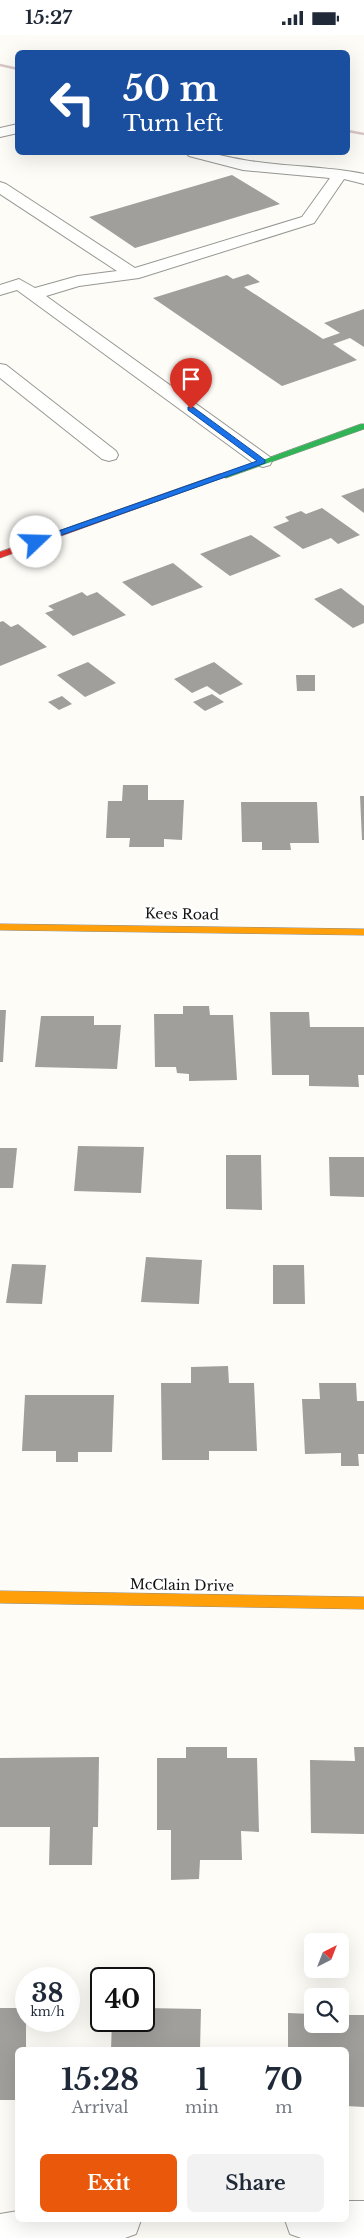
<!DOCTYPE html>
<html lang="en">
<head>
<meta charset="utf-8">
<style>
  body { margin:0; font-family:"Libre Baskerville",serif; background:#f2f2f3; color:#1f2937; height:100vh; display:flex; flex-direction:column; font-size:19px; white-space:nowrap }
  * { box-sizing:border-box; margin:0 }
  p { font-size:16px; color:#747a83 }
  .icon { flex:none; width:28px; height:28px; fill:none; stroke:currentColor; stroke-width:2; stroke-linecap:round; stroke-linejoin:round }
  .map { position:relative; flex:1; overflow:hidden }
  .panel { position:absolute; left:15px; top:2012px; width:334px; height:175px; display:flex; flex-direction:column; background:#fff; border-radius:8px; box-shadow:0 5px 20px #0002 }
  .panel>* { flex:none }
  .guide { position:absolute; left:15px; top:15px; width:335px; height:105px; border-radius:8px; box-shadow:0 5px 20px #0002; background:#1a4fa0; color:#fff; overflow:hidden }
  .needle { width:32px; rotate:42deg }
  .fabs { position:absolute; left:304px; top:1898px; display:grid; gap:10px }
  .fabs a { display:grid; place-items:center; width:45px; height:45px; border-radius:8px; background:#fff; box-shadow:0 5px 20px #0002; font-size:25px }
  .speed { position:absolute; left:15px; top:1932px; display:flex; gap:10px; font-size:25px; font-weight:700; text-align:center }
  .speed>* { display:grid; place-content:center; width:65px; height:65px; border-radius:50%; background:#fff; box-shadow:0 5px 20px #0002; line-height:1 }
  .speed small { font-size:12px; font-weight:400 }
  .speed .limit { border:2px solid #111; border-radius:8px; background:#fff; color:#111 }
  .pin { position:absolute; display:grid; place-items:center; width:42px; height:42px; color:#fff; margin:-51px -21px; border-radius:50% 50% 50% 0; rotate:-45deg; box-shadow:0 0 5px #0007 }
  .pin .icon { rotate:45deg }
  .me { position:absolute; width:55px; margin:-28px; rotate:69deg; stroke-linejoin:round; filter:drop-shadow(0 0 4px #0008) }
  .turn { display:flex; align-items:center; gap:18px; height:105px; padding:0 25px; font-size:22px }
  .turn .icon { width:65px; height:65px; stroke-width:2.5 }
  .turn b { display:block; font-size:35px; line-height:42px }
  .eta { display:flex; justify-content:space-evenly; align-items:center; height:85px; text-align:center }
  .eta b { font-size:30px; font-weight:700; line-height:35px }
  .button { display:flex; gap:10px; margin-top:auto; padding:10px 25px }
  .button a { flex:1; height:58px; border-radius:8px; background:#ea580c; color:#fff; font-size:20px; font-weight:700; line-height:58px; text-align:center }
  .button a+a { background:#f2f2f3; color:#1f2937 }
  .status { display:flex; justify-content:space-between; align-items:center; height:35px; padding:0 25px; background:#fff; direction:ltr }
  .status svg { height:14px; fill:currentColor }
  .map>svg:first-child { display:block }
</style>
</head>
<body>
<div class="status"><b>15:27</b><svg viewBox="0 0 49 12"><path d="M0 12V9h3v3zM5 12V6h3v6zM10 12V3h3v9zM15 12V0h3v12zM26 1h20v11H26zM47 4h2v5h-2z"/></svg></div>
<div class="map">
<svg width="364" height="2203" viewBox="0 0 364 2203">
  <rect width="100%" height="100%" fill="#fdfcf7"/>
  <path fill="#a19f9c" d="M232,140l48,29 -145,44 -46,-31z
    M248,239l12,8 -16,5 79,52 17,-6 -16,-10 40,-14v38l-14,-9 -17,6 24,16 -75,26 -129,-88 74,-23 6,4z
    M364,453v25l-23,-17z
    M322,473l38,27 -22,9 -7,-6 -28,11 -30,-22 16,-6 -4,-4 16,-6 5,3z
    M251,500l30,21 -51,20 -30,-22z
    M173,528l30,24 -51,19 -30,-24z
    M341,553l23,18v17l-11,5 -39,-29z
    M82,557l5,4 10,-4 29,23 -53,21 -28,-23 9,-3 -6,-4z
    M3,586l8,6 7,-3 29,23 -47,19v-44z
    M88,627l28,21 -31,14 -28,-22z
    M214,627l29,22 -23,11 -13,-9 -15,7 -18,-14z
    M296,640h19v16h-18z
    M212,659l12,8 -19,9 -12,-9z
    M62,661l10,8 -13,6 -11,-8z
    M123,750h25v15h36l-2,40 -18,-1v8h-35l1,-9h-24l2,-37h14z
    M360,761h4v44h-2z
    M241,767h76l2,41h-29l1,7h-29v-8h-20z
    M183,971h26l1,9h23l4,65 -48,1v-7l-12,-1 -1,-6h-21l-1,-53h29z
    M0,975h6l-3,52h-3z
    M270,977h39l1,15h54v48h-6l1,12 -50,-1v-11h-37z
    M41,981h53v9h27l-4,44 -82,-2z
    M78,1111l66,1 -3,46 -67,-2z
    M0,1113h17l-4,40h-13z
    M226,1120h35l1,55 -36,-1z
    M329,1122h35v40l-34,-1z
    M146,1222l56,3 -3,44 -58,-2z
    M12,1229l34,1 -4,39 -36,-1z
    M273,1230h31l1,39h-32z
    M228,1331l1,17h25l3,68h-48v9h-47l-1,-77h30v-16z
    M319,1348h37l1,18h7v53h-6l1,12h-18v-13l-36,1 -3,-55h18z
    M25,1360h89l-2,57h-34v10h-22v-11h-34z
    M186,1712h41v11h30l2,74 -18,-1 1,29h-42l-1,19 -28,1v-50h-14v-72h29z
    M354,1712h10v87l-53,-1 -1,-73 45,1z
    M99,1722l-1,70h-5l-1,38h-43l1,-38h-50v-69z
    M0,1973h26v42h-8v50h-18z
    M144,1973l57,1 -1,41h-89l1,-29h32z
    M288,1978l24,1v10h28v-9h24v92l-18,-1v-56h-58z"/>
  <g fill="none" stroke-linecap="round" stroke-linejoin="round">
    <g stroke="#979795" stroke-width="2">
      <path id="lane" d="M18,89v9l-18,4v-9z
        M186,118c21,-3 38,4 58,7 40,7 80,6 120,14v10l-20,-5 -30,44 -175,55 -60,8 -33,10 224,161 2,4 -2,4 -7,2 -7,-2 -239,-175 -17,5v-10l19,-6 16,9 43,-12 39,-5 -117,-77v-12l6,2 129,84 167,-51 28,-39 -87,-8 -54,-14z
        M0,329l6,1 110,86 2,4 -2,4 -7,2 -7,-2 -102,-81z
        M346,2166h18v37h-63l-11,-4 -5,-14h61z
        M18,2176v9h123l-5,14 -11,4h-125v-24z"/>
    </g>
    <g stroke="#8e8d8b" stroke-width="1">
      <path id="fast" d="M361,389h3v5l-138,49 -7,-2z"/>
    </g>
    <g stroke="#8e8d8b" stroke-width="1">
      <path id="slow" d="M0,889l364,5v6l-364,-5z
        M0,1556l364,6v12l-364,-6z"/>
    </g>
    <g stroke="#8e8d8b" stroke-width="1">
      <path id="jam" d="M220,439l7,2 -227,82v-6z"/>
    </g>
    <use href="#lane" fill="#fffffe" fill-rule="evenodd"/>
    <use href="#fast" fill="#30b455" fill-rule="evenodd"/>
    <use href="#slow" fill="#ff9f0a" fill-rule="evenodd"/>
    <use href="#jam" fill="#e5322d" fill-rule="evenodd"/>
    <path stroke="#d9c6c6" stroke-width="2.5" d="M0,30l18,4
      M348,96l16,3"/>
  </g>
  <path fill="#1a73e8" stroke="#114b97" d="M188,372h5l72,53v3l-226,80h-6v-3l224,-79 -69,-51z"/>
  <g text-anchor="middle" dominant-baseline="central" stroke-width="5" stroke-linejoin="round" paint-order="stroke">
    <g font-size="14" fill="#111" stroke="#fff">
      <text transform="translate(182 879) rotate(1)">Kees Road</text>
      <text transform="translate(182 1550) rotate(1)">McClain Drive</text>
    </g>
  </g>
</svg>
<div class="fabs">
<a><svg class="needle" viewBox="-14 -14 28 28"><path d="M0-13l5 13h-10z" fill="#e53935"/><path d="M0 13l5-13h-10z" fill="#747a83"/></svg></a>
<a><svg class="icon" aria-label="search" viewBox="0 0 24 24"><circle cx="10" cy="10" r="6"/><path d="M15 15l6 6"/></svg></a>
</div>
<div class="speed"><div>38<small>km/h</small></div><div class="limit">40</div></div>
<div class="pin" style="left:191px;top:374px;background:#d93025"><svg class="icon" aria-label="arrive" viewBox="0 0 24 24"><path d="M6 21V4h12l-3 4 3 4H6"/></svg></div>
<svg class="me" style="left:36px;top:507px" viewBox="-20 -20 40 40"><circle r="19" fill="#fff"/><path d="M0-13L10 11 0 6-10 11z" fill="#1a73e8"/></svg>
<div class="guide">
<div class="turn"><svg class="icon" aria-label="left" viewBox="0 0 24 24"><path d="M17 20v-9H6M10 6l-5 5 5 5"/></svg><div><b>50 m</b>Turn left</div></div>
</div>
<section class="panel">
<div class="eta">
<div><b>15:28</b><p>Arrival</p></div>
<div><b>1</b><p>min</p></div>
<div><b>70</b><p>m</p></div>
</div>
<div class="button"><a>Exit</a><a>Share</a></div>
</section>
</div>
</body>
</html>
